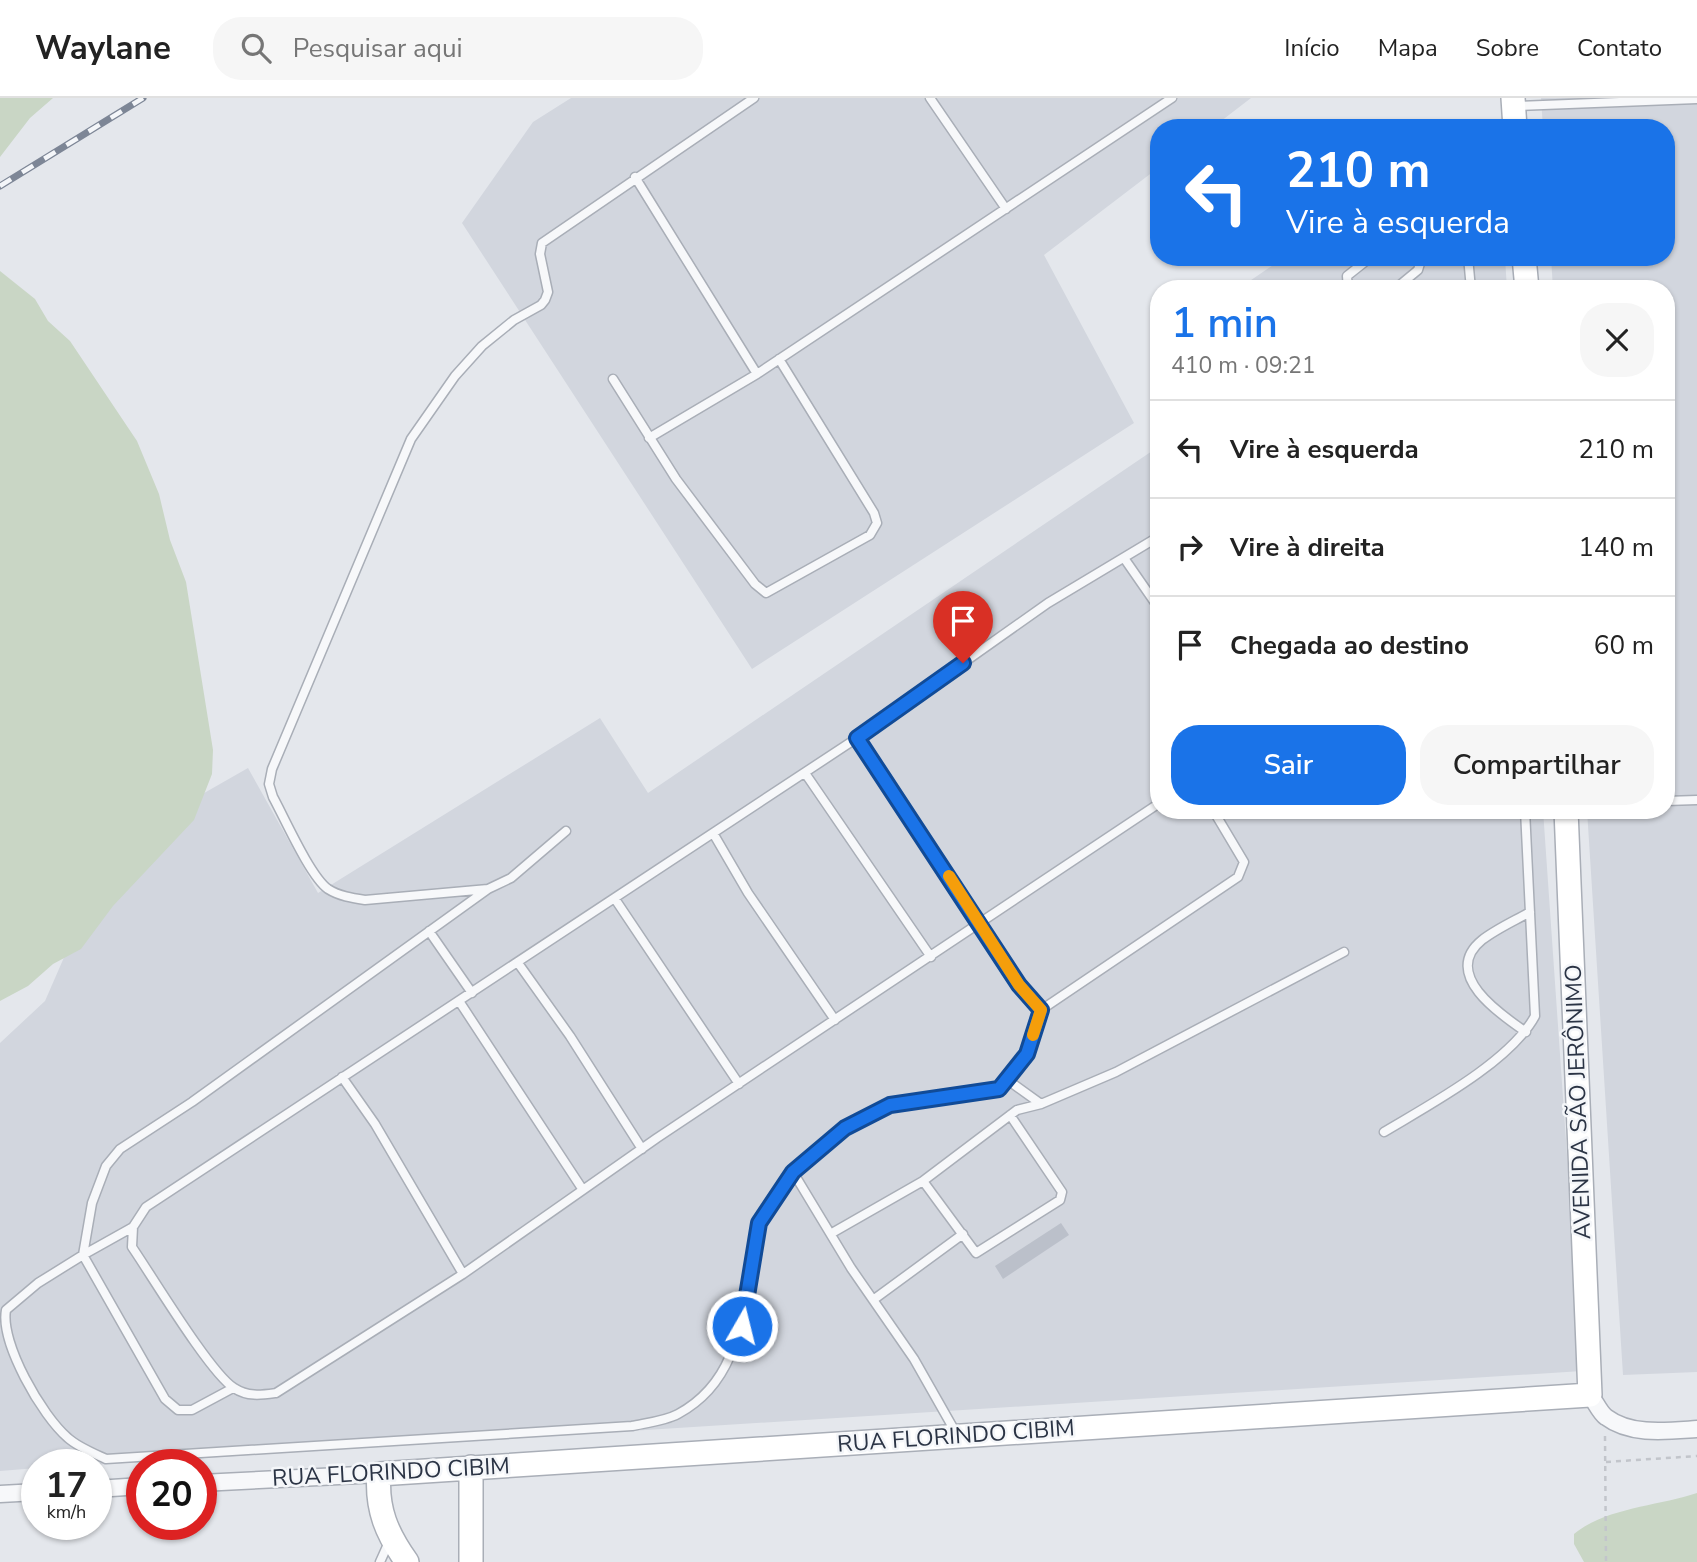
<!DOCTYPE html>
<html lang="pt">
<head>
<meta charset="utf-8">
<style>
  body { margin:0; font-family:"Nunito Sans",sans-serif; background:#f6f6f6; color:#222; height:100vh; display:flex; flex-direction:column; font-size:26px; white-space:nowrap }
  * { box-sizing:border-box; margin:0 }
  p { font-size:23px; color:#767676 }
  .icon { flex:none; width:38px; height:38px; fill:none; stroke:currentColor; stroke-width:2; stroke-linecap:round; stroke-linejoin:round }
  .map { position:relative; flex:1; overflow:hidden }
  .details { position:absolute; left:1150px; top:182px; width:525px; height:539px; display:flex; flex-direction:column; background:#fff; border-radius:28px; box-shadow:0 2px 5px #0004 }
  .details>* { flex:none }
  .hud { position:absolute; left:1150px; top:21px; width:525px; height:147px; border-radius:28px; box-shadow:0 2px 5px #0004; background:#1a73e8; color:#fff; overflow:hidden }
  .speed { position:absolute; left:21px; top:1351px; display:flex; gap:14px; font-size:35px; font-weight:700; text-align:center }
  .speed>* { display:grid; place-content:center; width:91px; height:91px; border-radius:50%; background:#fff; box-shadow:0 2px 5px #0004; line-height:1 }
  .speed small { font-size:18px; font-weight:400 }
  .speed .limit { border:10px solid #d22; background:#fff; color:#111 }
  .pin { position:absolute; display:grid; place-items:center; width:60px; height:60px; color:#fff; margin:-72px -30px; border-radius:50% 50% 50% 0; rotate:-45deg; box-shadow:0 0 7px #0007 }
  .pin .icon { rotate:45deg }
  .me { position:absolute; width:77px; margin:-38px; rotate:8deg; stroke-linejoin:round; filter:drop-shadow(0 0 5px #0008) }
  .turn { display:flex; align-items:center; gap:24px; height:147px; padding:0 21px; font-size:32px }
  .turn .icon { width:91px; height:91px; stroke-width:2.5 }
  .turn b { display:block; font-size:49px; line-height:60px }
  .round { display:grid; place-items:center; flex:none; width:74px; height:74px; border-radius:28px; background:#f6f6f6 }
  .headline { display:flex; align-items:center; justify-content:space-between; height:119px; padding:0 21px }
  h1 { font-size:42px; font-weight:600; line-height:52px; color:#1a73e8 }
  .button { display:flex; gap:14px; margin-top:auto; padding:14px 21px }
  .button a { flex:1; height:80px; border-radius:28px; background:#1a73e8; color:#fff; font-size:28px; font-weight:600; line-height:80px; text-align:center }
  .button a+a { background:#f6f6f6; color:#222 }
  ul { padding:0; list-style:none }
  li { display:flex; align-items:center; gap:21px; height:98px; padding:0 21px; border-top:2px solid #e0e0e0 }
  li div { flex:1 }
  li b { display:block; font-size:26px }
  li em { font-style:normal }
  header { display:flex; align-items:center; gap:42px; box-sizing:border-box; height:98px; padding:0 35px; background:#fff; border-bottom:2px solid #e0e0e0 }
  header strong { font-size:33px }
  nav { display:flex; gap:38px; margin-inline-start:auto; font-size:24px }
  .search { width:490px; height:63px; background:#f6f6f6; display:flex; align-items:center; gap:18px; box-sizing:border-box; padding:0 24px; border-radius:28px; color:#767676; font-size:26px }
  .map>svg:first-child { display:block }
</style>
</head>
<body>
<header>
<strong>Waylane</strong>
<div class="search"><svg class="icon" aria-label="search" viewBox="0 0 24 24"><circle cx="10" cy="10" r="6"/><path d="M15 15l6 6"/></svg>Pesquisar aqui</div>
<nav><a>Início</a><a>Mapa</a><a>Sobre</a><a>Contato</a></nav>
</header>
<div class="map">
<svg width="1697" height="1464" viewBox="0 0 1697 1464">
  <rect width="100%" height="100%" fill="#e4e7ec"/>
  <path fill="#d2d6de" d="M571,0h680l-39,30h-54v40l-114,87 90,168 -382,246 -290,-446 71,-101z
    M1541,0h156v1274l-74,3 -36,-565h79v-521h-113l-2,-32h115v-129h-123z
    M1285,159h169l1,5 50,-4 2,31h-269z
    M1158,349v363h385l39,561 -1490,94h-55v3l-37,3v-428l45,-42 68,-156 135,-77 70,125 282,-175 48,75z"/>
  <path fill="#c9d6c5" d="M0,0h53l-23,20 -30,39z
    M0,173l35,28 13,22 22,20 67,100 22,53 11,46 16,42 27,168 -1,24 -18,46 -81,86 -32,43 -28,15 -25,22 -28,15z
    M1697,1395v69h-113l-10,-18v-10c31,-26 84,-28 123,-41z"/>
  <path fill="#bbc0ca" d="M1061,1125l8,12 -66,44 -8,-13z"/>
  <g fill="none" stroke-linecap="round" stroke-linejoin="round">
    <g stroke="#a9aeb7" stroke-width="11">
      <path id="lane" d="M930,0l76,111
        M1516,8l181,-7
        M635,79l122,197
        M1468,159l3,32
        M1348,191l-1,-13 24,-19
        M1395,191l23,-19 4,-13
        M613,281l63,100 79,105 11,9 104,-58 7,-12 -3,-10 -95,-154
        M649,340l108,-64 415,-276
        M1158,439l-110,66 -191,135 -711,469 -13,20 -1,20c20,29 78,126 102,141 14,9 27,7 42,5l187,-119 194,-136 501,-334
        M1124,460l34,49
        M857,640l162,247 22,25 197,-133 6,-15 -31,-52
        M805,675l126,184
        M1666,703l31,-1
        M566,733l-55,47 -23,11 -123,11c-13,-2 -26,-4 -37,-11 -18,-13 -43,-70 -55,-92l-4,-13 3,-15 139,-330 44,-63 27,-30 32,-26 27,-15 4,-5 3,-8 -8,-38 2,-11 212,-145
        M713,735l35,60 87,127
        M488,791l-296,213 -72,47 -14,17 -14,37 -9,52 -45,28 -32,27c-6,33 36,106 62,128 10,9 25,15 38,21l526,-33c14,-3 33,-5 46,-12 72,-39 62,-120 81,-188 12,-44 87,-106 130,-120 34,-12 75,-13 110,-17l28,-35 14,-44
        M615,801l124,185
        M429,833l43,62
        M518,865l52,73 72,113
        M459,903l124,189
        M1526,934c-25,-17 -86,-58 -44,-92 14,-11 32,-19 48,-28
        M342,979l33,47 88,150
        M1009,983l32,23
        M1384,1034c45,-27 126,-70 151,-116l-10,-206
        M793,1074l58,96 63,91 42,74
        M923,1083l53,72 84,-53 2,-8 -52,-77
        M133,1129l-50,28 82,144 13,11h14l41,-22
        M832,1135l91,-52 94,-71 24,-6 75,-32 228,-120
        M873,1202l90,-66
        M380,1464l9,-20"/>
    </g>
    <g stroke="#a9aeb7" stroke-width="19">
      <path id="street" d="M1590,1297c5,6 10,18 16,22 25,19 62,14 91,12
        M201,1385l178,-9
        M96,1391l46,-3
        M0,1396l37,-2"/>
    </g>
    <g stroke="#a9aeb7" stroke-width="26">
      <path id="secondary" d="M1513,0l2,30
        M1524,159l3,32
        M407,1464c-20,-28 -31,-53 -28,-88l1211,-79 -24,-585
        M471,1464v-95"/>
    </g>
    <path stroke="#c2c5cb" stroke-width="2.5" stroke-dasharray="5 5" stroke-linecap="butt" d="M1605,1338l1,126
      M1606,1364l91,-6"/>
    <use href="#lane" stroke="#f7f8fa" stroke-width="8"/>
    <use href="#street" stroke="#f7f8fa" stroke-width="16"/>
    <use href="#secondary" stroke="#fff" stroke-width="23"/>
    <g stroke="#7d8696" stroke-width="7">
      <path id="rail" d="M0,88l143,-88"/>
    </g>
    <use href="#rail" stroke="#f4f6f9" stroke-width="4.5" stroke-dasharray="13" stroke-linecap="butt"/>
  </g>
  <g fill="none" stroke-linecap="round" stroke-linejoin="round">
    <g stroke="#114b97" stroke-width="18">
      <path id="route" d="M742,1228l17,-103 34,-51 52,-44 45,-23 109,-16 28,-35 14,-44 -22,-25 -162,-247 106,-75"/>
    </g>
    <use href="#route" stroke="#1a73e8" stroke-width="12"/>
    <path stroke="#f59e0b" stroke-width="12" d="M949,778l70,109 22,25 -8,25"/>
  </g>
  <g text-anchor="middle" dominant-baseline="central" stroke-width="5" stroke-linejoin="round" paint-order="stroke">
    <g font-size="23" fill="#2b3445" stroke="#f4f6f9">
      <text transform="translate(1578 1004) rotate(-92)">AVENIDA SÃO JERÔNIMO</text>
      <text transform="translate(956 1338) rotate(-4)">RUA FLORINDO CIBIM</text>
      <text transform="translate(391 1374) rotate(-3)">RUA FLORINDO CIBIM</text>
    </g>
  </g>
</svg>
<div class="speed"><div>17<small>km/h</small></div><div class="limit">20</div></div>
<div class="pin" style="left:963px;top:565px;background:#d93025"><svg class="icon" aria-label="arrive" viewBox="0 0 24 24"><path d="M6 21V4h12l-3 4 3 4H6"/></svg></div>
<svg class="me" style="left:742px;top:1228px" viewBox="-20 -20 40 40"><circle r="17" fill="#1a73e8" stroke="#fff" stroke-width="3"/><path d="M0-11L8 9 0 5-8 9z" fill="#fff"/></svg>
<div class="hud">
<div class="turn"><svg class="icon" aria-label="left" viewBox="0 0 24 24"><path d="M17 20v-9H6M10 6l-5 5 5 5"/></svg><div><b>210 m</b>Vire à esquerda</div></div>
</div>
<section class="details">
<div class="headline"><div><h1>1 min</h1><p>410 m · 09:21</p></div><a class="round"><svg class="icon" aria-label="close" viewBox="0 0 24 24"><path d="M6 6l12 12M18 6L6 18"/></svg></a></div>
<ul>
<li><svg class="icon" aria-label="left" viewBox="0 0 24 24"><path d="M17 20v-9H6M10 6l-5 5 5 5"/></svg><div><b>Vire à esquerda</b></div><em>210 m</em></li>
<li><svg class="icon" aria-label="right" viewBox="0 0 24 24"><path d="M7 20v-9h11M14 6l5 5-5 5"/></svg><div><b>Vire à direita</b></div><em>140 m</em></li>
<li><svg class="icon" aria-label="arrive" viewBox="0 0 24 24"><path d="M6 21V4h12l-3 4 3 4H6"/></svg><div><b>Chegada ao destino</b></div><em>60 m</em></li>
</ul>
<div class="button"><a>Sair</a><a>Compartilhar</a></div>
</section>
</div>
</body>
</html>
